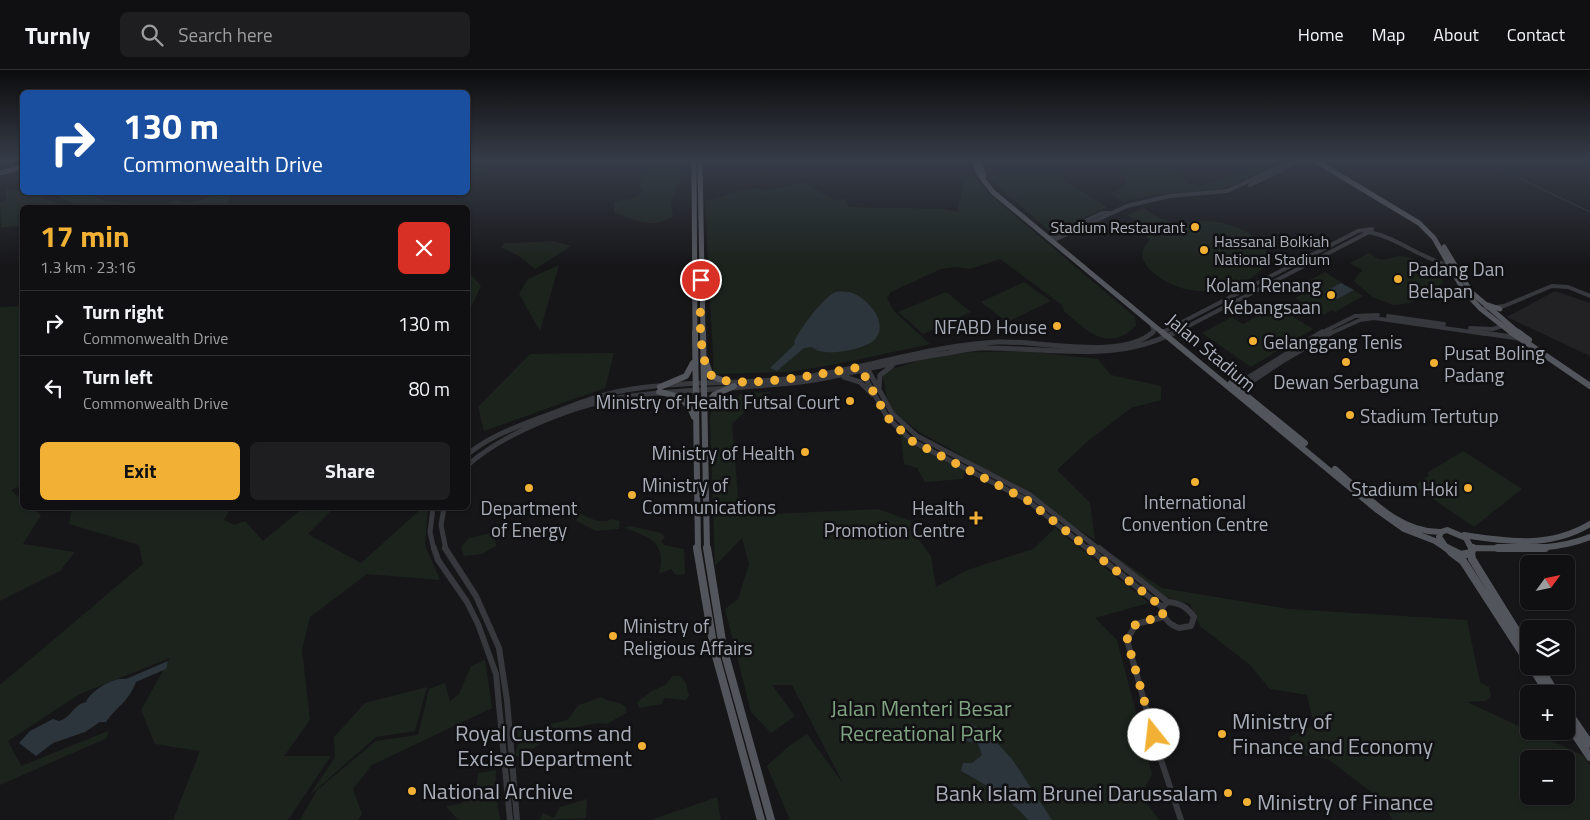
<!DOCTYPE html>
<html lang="en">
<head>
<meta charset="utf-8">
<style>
  body { margin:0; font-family:"Titillium Web",sans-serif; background:#1e1e20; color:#f1f3f6; height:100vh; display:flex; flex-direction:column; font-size:19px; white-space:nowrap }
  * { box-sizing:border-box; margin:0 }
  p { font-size:16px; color:#9c9d9f }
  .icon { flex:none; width:28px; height:28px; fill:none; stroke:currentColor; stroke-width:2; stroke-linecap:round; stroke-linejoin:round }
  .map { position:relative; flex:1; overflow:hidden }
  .panel { position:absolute; left:20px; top:135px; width:450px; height:305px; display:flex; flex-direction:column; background:#101012; border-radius:8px; box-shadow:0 1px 4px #0004,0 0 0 1px #303032 }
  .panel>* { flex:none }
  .banner { position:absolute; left:20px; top:20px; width:450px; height:105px; border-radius:8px; box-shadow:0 1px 4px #0004,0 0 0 1px #303032; background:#1a4fa0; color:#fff; overflow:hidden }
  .needle { width:32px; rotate:57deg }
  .buttons { position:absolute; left:1520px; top:485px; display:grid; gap:10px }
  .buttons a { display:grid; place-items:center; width:55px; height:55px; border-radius:8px; background:#101012; box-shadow:0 1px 4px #0004,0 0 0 1px #303032; font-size:25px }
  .pin { position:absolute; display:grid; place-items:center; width:42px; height:42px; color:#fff; margin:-21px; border:2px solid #fff; border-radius:50%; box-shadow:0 1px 5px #0007 }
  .me { position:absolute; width:55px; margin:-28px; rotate:344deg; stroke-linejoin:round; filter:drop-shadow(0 0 4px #0008) }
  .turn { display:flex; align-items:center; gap:18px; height:105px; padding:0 20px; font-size:22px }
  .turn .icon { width:65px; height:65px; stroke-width:2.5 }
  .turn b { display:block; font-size:35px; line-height:42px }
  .round { display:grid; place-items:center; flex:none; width:52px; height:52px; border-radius:8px; background:#1e1e20 }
  .summary { display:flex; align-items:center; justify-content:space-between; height:85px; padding:0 20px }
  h1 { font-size:30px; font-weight:700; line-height:38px; color:#f2b134 }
  .button { display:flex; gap:10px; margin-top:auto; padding:10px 20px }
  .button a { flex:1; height:58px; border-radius:8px; background:#f2b134; color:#111; font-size:20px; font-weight:700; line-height:58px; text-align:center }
  .button a+a { background:#1e1e20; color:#f1f3f6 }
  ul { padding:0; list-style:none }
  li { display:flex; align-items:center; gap:15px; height:65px; padding:0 20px; border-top:1px solid #303032 }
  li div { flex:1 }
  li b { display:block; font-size:19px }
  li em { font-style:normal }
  header { display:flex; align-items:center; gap:30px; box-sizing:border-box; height:70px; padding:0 25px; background:#101012; border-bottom:1px solid #303032 }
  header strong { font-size:24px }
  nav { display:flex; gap:28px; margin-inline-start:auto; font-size:18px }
  .search { width:350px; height:45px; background:#1e1e20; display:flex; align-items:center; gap:12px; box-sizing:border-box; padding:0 18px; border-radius:8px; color:#9c9d9f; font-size:19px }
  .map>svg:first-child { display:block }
</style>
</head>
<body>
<header>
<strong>Turnly</strong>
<div class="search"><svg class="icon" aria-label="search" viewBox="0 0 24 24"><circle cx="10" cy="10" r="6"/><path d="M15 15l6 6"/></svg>Search here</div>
<nav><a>Home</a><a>Map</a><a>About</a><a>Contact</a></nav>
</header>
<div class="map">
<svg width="1590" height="750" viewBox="0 0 1590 750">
  <rect width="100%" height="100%" fill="#161618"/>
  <path fill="#222225" d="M1555,221l35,12v53l-83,-39z"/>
  <path fill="#1c231d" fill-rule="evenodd" d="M470,91h37l-39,16v-14z
    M664,91l14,1 4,14 -11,26 2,15c-23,12 -37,4 -59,-5v-10l21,-4 7,-6 -3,-10 10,-12z
    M1147,96l20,6 10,-1 11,12 10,3 68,-20 5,2 -50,21 -67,6 -31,7 -14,-9 16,-6 1,-17z
    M1053,103l54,34 -55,26 -54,-46 -9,-11z
    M964,108h12l12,15 147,124 1,9c-29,27 -49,5 -72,-15l-2,-6 -62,-46 -30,10 -15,-2 -14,2 -50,23 -4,6 6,12 37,34 -93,20 -47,8 -76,2 -9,-173 47,-13 15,2 37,-8 30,18 11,-1 4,8 96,2 12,3z
    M5,118l31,7 31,12 -45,1v17l-21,3 -1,-25 6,-3z
    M51,123h46l-4,3 11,5 24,2 -4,4h-43z
    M231,123l-5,14h-66l15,-7 12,3 16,-3 9,-6z
    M1144,138c6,4 13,9 19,12 14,5 28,1 41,1 19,0 42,7 56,21 26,25 -23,46 -44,49 -10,1 -21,0 -31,-2 -20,-5 -59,-27 -35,-49l-3,-2 -1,-10 -19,-13z
    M554,171l17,5 -36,23 -16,-13 -18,-9 4,-4z
    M1369,183c3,2 7,5 10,6 6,2 14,-2 20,-3 13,0 42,12 44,27l-33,20 -16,2 -22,-8 -18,-16 8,-11 -12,-7z
    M559,195l-19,66 -21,-37 9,-15z
    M468,201l13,15 -9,19 -4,3z
    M1325,202l38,24 -28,16 -3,-2 -8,5 -29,-17 7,-4 -8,-5z
    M1024,212l27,19 -44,21 -26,-20z
    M946,222l25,20 -48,22 -25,-22z
    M22,236v180l-11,4 11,10v8h10l9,7 -18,29 52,8 -15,19 -60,30v-294z
    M1276,236l37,23 -62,38 -49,-34 30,-16 11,7z
    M1025,281l73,8 13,16 50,11v14l-30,8 -43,33 -31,29 33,33 5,37 -141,-89 -35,-19 -30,-24 -7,-36 62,-19z
    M614,283l-9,35 -121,43 -6,-24 52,-53z
    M771,322l-17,11 -22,21 7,84 12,7 127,-6 33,12 -1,7 21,28 5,31 31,-17 66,-21 22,-21 94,75 -54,15 22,22 35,134 -11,21 18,25h-369l-23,-54 22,-20 18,-12 36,49 -51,-98h-20l23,31 -24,17 -20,-21 -26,-103 13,-10 11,-35 -7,-26 -27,28 -5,-148 2,-14 14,-2 18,-9z
    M901,366l10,1 49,26 5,10 -2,6 -38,3 -8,-14 -13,-4z
    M1463,381l59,38 -48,38 -60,-41 15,-11 -2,-2z
    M72,438h164l-6,1 -6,11 10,5 11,-4 18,20 40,-33h31l-26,26 53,29 61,-55h6l-3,37 15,35 -73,-6 -57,43 -8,33 8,70 -26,36h47l-43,64h-115l27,-69 -45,-7 -14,-34 29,-52 -90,36 -72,47 13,25 87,-35 -1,7 -107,47v-100l143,-121 -4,-19 -70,-21z
    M580,443c10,5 21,12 32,6l8,2 -1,8 -23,2 -20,-10z
    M630,456l31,7 4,4 -4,4 3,4 20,4 1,25 -9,1 -5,-6 -12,5c8,-32 -9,-37 -35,-46z
    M491,463l4,4 1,9 -14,8 -18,2 -3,-9 8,-9z
    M1106,480l56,38 127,21 178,11 13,62 9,5 2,10 -6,4 -18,1 117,54 6,9v55h-197l-14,-22 -51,-39 -32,-5 -7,-17 25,-12 -7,-30 -37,-6 -20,-24 -50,-39 -10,-22 -24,-7zM1529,689h37v37h-37z
    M485,590l7,48 -120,57 -19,24 9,25 -4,6h-58l17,-30 59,-49 42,-6 11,-46 16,-6 5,18 9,-7 12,-28z
    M673,606h7l6,7 3,13 -3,4 -22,-2 -2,6 -23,4 -2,-6 15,-11 13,-6z
    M427,617l-12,44 -39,6 -66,58 25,-38 -1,-20 31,-34z
    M601,627c8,6 16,3 25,10v6l-19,11c-23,-5 -69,18 -86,34l-6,-3 3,-9 -1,-16h12l11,5 7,-10 20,-5 12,-15z
    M496,700l-1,19 5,31h-42l-12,-14 14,-2 16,-10 2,-21z
    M717,727l4,23h-70z
    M587,729l-1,19 -46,2 3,-7 11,5 6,-11z"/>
  <path fill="#2c353c" d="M1341,213l13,7 -17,9 -13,-7z
    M849,222c16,4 40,28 27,46 -8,12 -55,20 -64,9l-8,1 -27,23 -7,-3 25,-24 -1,-2c5,-12 30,-46 42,-50 4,-1 9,0 13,0z
    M168,591l-2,8 -30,13c-8,21 -19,24 -30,40h-6l-15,10 -32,11 -17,13 -17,-13 11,-12 23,-12 6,2c12,-3 14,-16 27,-19 5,-11 27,-25 40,-23z
    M971,653l28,22 13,14 40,61h-24c-19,-23 -42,-35 -67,-49l2,-8h9l10,-8 -4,-11 -15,-4z"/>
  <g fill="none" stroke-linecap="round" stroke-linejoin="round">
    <path stroke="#2c353c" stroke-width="1" d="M1483,91l107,51"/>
    <path stroke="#37383d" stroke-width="4" d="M1250,115l49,-24
      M1052,167l50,-24h8
      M1052,171l75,-35 42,-10 58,-5 65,-30
      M1481,239l23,-3 48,-20 16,1 22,9
      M1388,246l56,8
      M1151,253l3,8 -3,3
      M1470,258l23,1 9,-3
      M1163,262l195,-101 14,-2
      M1173,264l196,-102c30,6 52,27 82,34
      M1319,264l36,-18 23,-1
      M1329,264l31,-14 14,-2 112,16"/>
    <path stroke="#37383d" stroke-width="5" d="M1477,262l41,6
      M867,298l25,45 25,23 113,59 70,55
      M861,300l26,47 25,24 115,59 62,50
      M844,307l16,5 12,12
      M1233,317l89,-55
      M879,318l1,-13 12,-9
      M1236,322l48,-32 48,-28
      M468,384c22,-18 48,-27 74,-37 26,-9 51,-21 79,-26 63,-12 128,-5 191,-15 62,-10 122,-31 186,-34 41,-2 123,19 155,-10
      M468,395c38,-34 112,-62 162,-69 61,-8 124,-7 185,-16 45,-8 88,-21 133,-27 11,-2 23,-5 34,-5 65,-1 133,16 193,-16
      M433,438l-3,24 4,18
      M444,438l-3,17 5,25"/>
    <path stroke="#37383d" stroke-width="6" d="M434,478l4,12 29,42 11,22 18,50 14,146
      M445,478l31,48 23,52 8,52 10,120
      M1088,478l74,59
      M1099,478l69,54
      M1168,532c12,1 19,5 26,15l-3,9 -12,2c-11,-4 -16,-10 -17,-21z
      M1163,547l-27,7 -9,16 32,114 22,66"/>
    <path stroke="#53555c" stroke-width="5" d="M694,91l1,173
      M700,91l3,173
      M975,91l4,13 14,18 171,142
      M979,91l5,15
      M1316,91l103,62 15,15 30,53 17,18 32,25
      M0,103l22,-6
      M1444,177l27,45 49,42
      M1485,234l15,5"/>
    <path stroke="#53555c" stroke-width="6" d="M695,262l3,218
      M703,262l4,218
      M1162,262l214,177 28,20 31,12 12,8
      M1511,262l79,54
      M1518,262l11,8
      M705,289l6,17 16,6
      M1231,313l74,60
      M660,317l26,-11 7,-13
      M659,322c17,3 29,7 35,25
      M704,338l10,-13 20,-9
      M1335,399c31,26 63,64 106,63
      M1464,465c44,7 86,13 126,-11
      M1473,478c40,0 79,4 117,-11
      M1448,480l-9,-13 2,-5 6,-2 19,8 6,12"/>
    <path stroke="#53555c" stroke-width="8" d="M697,478l17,101 47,171
      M707,478l16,99 48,173
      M1447,478l14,7 10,-2 2,-5
      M1498,478h47
      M1451,482l12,9 66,102
      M1471,483l1,6 57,92
      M1531,596l18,28
      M1539,596l17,28
      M1566,639l24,35
      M1566,651l24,36"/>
  </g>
  <linearGradient id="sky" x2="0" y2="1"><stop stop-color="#0c0c0d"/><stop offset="0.46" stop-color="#363c48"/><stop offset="1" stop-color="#363c48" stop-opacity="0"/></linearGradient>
  <rect width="1590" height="196" fill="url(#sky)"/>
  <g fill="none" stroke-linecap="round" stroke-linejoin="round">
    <path stroke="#f2b134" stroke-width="9" stroke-dasharray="0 16.2" d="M701,210c0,28 -4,64 7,91 10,25 128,0 152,-4l27,50 25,24 115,59 135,107 1,10c-19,5 -30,1 -36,23l27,95"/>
  </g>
  <g fill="#f2b134" stroke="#111113" stroke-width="2">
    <circle cx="1195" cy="157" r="5"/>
    <circle cx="1204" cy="180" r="5"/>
    <circle cx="1398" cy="209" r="5"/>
    <circle cx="1331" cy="225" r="5"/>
    <circle cx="1057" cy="256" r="5"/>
    <circle cx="1253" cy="271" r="5"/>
    <circle cx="1346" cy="292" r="5"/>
    <circle cx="1434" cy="293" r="5"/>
    <circle cx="850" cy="331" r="5"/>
    <circle cx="1350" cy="345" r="5"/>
    <circle cx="805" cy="382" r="5"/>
    <circle cx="1195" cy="412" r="5"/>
    <circle cx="529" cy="418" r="5"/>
    <circle cx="1468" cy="418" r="5"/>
    <circle cx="632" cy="425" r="5"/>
    <path d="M973.5 440.5h5v5h5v5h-5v5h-5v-5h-5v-5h5z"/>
    <circle cx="613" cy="566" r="5"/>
    <circle cx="1222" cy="664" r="5"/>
    <circle cx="642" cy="676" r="5"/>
    <circle cx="412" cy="721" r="5"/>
    <circle cx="1228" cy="723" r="5"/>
    <circle cx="1247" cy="732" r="5"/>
  </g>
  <g text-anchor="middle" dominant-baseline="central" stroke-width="5" stroke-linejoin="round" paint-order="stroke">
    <g font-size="16" fill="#a8adb8" stroke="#111113" text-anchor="end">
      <text x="1185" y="157">Stadium Restaurant</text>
      <text x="1214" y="171" text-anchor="start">Hassanal Bolkiah<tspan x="1214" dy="18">National Stadium</tspan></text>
    </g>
    <g font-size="19" fill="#a8adb8" stroke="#111113" text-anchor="start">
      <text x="1408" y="198">Padang Dan<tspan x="1408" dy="22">Belapan</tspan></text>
      <text x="1321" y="214" text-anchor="end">Kolam Renang<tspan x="1321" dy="22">Kebangsaan</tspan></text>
      <text x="1047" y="256" text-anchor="end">NFABD House</text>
      <text x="1263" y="271">Gelanggang Tenis</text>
      <text x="1444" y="282">Pusat Boling<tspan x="1444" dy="22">Padang</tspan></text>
      <text x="1346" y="311" text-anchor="middle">Dewan Serbaguna</text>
      <text x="840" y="331" text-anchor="end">Ministry of Health Futsal Court</text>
      <text x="1360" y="345">Stadium Tertutup</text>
      <text x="795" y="382" text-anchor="end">Ministry of Health</text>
      <text x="642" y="414">Ministry of<tspan x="642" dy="22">Communications</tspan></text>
      <text x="1458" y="418" text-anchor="end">Stadium Hoki</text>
      <text x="1195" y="431" text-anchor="middle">International<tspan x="1195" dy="22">Convention Centre</tspan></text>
      <text x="529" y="437" text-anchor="middle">Department<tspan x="529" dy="22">of Energy</tspan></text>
      <text x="965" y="437" text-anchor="end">Health<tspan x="965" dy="22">Promotion Centre</tspan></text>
      <text x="623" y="555">Ministry of<tspan x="623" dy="22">Religious Affairs</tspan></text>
    </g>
    <g font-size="19" fill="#a8adb8" stroke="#111113">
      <text transform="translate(1212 282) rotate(40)">Jalan Stadium</text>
    </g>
    <g font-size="22" fill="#7fa381" stroke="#111113">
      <text x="921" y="638">Jalan Menteri Besar<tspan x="921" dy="25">Recreational Park</tspan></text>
    </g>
    <g font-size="22" fill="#a8adb8" stroke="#111113" text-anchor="start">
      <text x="1232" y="651">Ministry of<tspan x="1232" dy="25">Finance and Economy</tspan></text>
      <text x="632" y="663" text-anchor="end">Royal Customs and<tspan x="632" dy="25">Excise Department</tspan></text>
      <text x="422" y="721">National Archive</text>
      <text x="1218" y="723" text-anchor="end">Bank Islam Brunei Darussalam</text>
      <text x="1257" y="732">Ministry of Finance</text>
    </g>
  </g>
</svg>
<div class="buttons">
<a><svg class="needle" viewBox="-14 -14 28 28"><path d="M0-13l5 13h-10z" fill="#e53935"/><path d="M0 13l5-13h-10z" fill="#9c9d9f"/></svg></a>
<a><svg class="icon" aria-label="layers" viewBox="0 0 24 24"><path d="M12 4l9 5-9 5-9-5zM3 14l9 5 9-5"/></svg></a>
<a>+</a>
<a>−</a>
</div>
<div class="pin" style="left:701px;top:210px;background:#d93025"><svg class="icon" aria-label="arrive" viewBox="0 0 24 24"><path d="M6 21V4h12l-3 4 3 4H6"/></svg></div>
<svg class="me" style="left:1154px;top:665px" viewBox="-20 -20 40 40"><circle r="19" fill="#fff"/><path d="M0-13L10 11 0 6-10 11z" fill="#f2b134"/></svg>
<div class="banner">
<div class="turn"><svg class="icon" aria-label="right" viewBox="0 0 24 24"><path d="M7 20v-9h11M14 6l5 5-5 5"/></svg><div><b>130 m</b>Commonwealth Drive</div></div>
</div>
<section class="panel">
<div class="summary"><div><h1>17 min</h1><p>1.3 km · 23:16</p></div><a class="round" style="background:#d93025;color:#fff"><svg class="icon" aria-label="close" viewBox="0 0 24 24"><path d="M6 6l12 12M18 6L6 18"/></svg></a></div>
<ul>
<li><svg class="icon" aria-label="right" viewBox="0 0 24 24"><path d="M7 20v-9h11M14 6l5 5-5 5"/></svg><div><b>Turn right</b><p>Commonwealth Drive</p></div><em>130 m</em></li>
<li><svg class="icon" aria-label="left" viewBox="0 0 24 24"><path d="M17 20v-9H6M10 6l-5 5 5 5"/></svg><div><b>Turn left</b><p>Commonwealth Drive</p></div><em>80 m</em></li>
</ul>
<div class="button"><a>Exit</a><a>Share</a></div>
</section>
</div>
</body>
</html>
